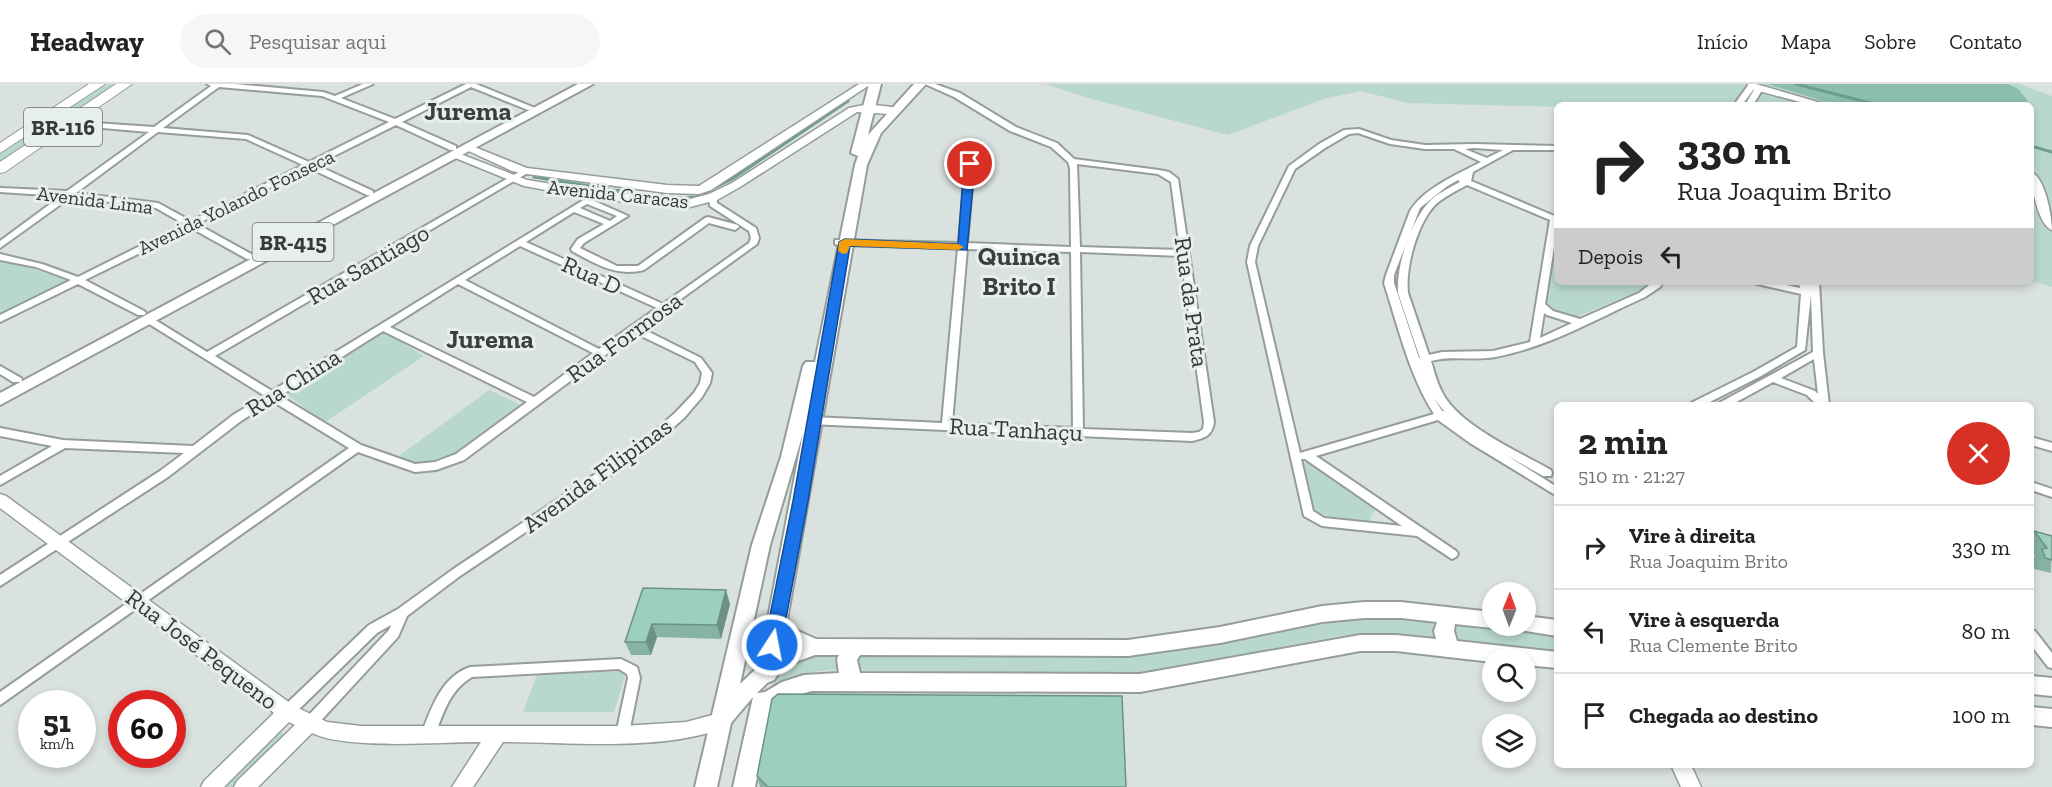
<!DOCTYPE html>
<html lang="pt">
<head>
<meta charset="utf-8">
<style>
  body { margin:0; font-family:"Zilla Slab",serif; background:#f6f6f6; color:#222; height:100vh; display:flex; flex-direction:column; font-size:22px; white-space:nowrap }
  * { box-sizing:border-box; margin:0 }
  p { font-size:20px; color:#767676 }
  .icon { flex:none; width:33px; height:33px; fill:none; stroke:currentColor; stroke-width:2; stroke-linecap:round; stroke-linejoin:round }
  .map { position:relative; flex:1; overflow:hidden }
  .side { position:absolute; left:1554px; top:318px; width:480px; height:366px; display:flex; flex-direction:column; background:#fff; border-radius:9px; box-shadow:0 3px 9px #0003 }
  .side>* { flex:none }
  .top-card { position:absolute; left:1554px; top:18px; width:480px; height:183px; border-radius:9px; box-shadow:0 3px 9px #0003; background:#fff; color:#222; overflow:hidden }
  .needle { width:39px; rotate:1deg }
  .buttons { position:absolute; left:1482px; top:498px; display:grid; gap:12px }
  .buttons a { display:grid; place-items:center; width:54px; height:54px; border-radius:50%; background:#fff; box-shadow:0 3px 9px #0003; font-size:30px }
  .speed { position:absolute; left:18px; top:606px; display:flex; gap:12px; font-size:30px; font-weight:700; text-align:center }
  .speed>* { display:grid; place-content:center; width:78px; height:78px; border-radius:50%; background:#fff; box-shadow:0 3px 9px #0003; line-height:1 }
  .speed small { font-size:15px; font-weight:400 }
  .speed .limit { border:9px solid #d22; background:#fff; color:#111 }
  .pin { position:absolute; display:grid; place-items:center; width:51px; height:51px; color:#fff; margin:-26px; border:3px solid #fff; border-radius:50%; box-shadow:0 2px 6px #0007 }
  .me { position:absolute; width:66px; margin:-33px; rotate:11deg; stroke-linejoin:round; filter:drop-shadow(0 0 4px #0008) }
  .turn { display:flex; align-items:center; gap:21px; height:126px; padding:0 24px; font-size:27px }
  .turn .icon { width:78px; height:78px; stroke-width:2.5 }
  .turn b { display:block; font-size:42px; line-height:51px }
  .then { display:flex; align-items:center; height:57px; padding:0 24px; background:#0003; gap:12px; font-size:22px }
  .round { display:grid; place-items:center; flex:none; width:63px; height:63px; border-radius:32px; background:#f6f6f6 }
  .summary { display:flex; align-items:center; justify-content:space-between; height:102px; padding:0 24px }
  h1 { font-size:36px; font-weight:700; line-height:45px }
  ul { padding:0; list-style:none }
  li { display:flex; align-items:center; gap:18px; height:84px; padding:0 24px; border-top:2px solid #e0e0e0 }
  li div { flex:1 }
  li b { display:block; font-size:22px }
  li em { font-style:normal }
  header { display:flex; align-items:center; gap:36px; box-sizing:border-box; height:84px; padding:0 30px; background:#fff; border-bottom:2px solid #e0e0e0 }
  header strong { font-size:28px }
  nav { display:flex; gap:33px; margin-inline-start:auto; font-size:21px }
  .search { width:420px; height:54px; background:#f6f6f6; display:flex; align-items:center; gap:15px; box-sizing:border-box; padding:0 21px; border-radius:33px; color:#767676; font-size:22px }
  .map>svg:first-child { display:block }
</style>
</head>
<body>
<header>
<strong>Headway</strong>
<div class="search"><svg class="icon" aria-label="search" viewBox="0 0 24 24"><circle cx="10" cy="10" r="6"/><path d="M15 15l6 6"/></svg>Pesquisar aqui</div>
<nav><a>Início</a><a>Mapa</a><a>Sobre</a><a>Contato</a></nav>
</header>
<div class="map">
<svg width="2052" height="703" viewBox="0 0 2052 703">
  <rect width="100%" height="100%" fill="#dae2df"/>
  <path fill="#b9d8cc" d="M105,0h12l-117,79v-9z
    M1045,0h974l33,12v191l-21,-6v-176h-474v2l-150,-4 -46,-12 -37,8 -96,36 -140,-37z
    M1557,154v44h93v5l-74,30 -17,-2 -13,-12z
    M0,178l28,5 42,14 -70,34z
    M384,247l40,25 -100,67 -40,-31z
    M489,306l32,15c-30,23 -65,60 -105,57 -6,0 -12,-4 -17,-6z
    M1304,379h5l66,46 -6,12 -43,-5 -12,-6z
    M1335,532l102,1 -3,8 3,13 -69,-5 -29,3 -196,37 -278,-2 -7,-1 -3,-14 5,-3 189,-3z
    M1463,536l29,3v3l65,4v22l-98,-13 -5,-14z
    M818,567l21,1 -5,5 3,13c-25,0 -46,6 -66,19l1,-11 26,-18z
    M538,588h88l-12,40h-91z
    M282,648l2,4 -48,51h-19l58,-54z"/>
  <path fill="#8cbeab" d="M1767,0h241l10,5 10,12 -6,4h-186z"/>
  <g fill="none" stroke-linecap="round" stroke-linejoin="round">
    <path stroke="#6d9e8c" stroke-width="3" d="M1796,0l82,21
      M2031,62l21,6
      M534,93l80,13 65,8 17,-1 36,-18 116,-78"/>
    <g stroke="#959d9a" stroke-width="4">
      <path id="street" d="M207,0h28l88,8 12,4 28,-12h10l-32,14 54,21 71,-35h10l59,24 -7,2 -57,-23 -69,35 54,24v4h-6l-54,-25 -80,40 57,26v4h-6l-58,-27 -112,56 56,31v4h-6l-56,-31 -106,52 59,31 2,2 -2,2h-6l-60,-31 -78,38v-7l71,-35 -35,-13 -36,-7v-6l42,10 36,13 106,-53 -28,-16 -85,-11 -71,51v-7l61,-45 -61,-4v-4l67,3 82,-59 -81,-7 -4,-2 1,-2 89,6 57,-41zM219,3l103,9 67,26 -80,40 -61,-27 -85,-7zM158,48l88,7 57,26 -112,56 -33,-18 -82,-10z
        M925,0h10l25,9 56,34 41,16 17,16 85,11 10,2 9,7 36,243c-2,14 -9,16 -22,19l-383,-17 -1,-3 1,-3 4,-1 129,6 16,-175 -120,-3 -3,-1v-4l124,3 7,-79 4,-2 4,2 -7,79 104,4 -1,-79 -2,-6 -17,-15 -41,-16 -56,-34zM1077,80l81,10 13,8 9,68 -100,-3zM967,165l104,3 2,176 -121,-5zM1080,168l101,4 23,166 -1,7 -4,3 -7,1 -109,-4z
        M1749,0l7,2 -14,19h-8z
        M1757,1l7,2 -11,18h-8z
        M1359,45l32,11 34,5 49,-1 83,2v4h-44l-40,22 -2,9 86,36v11l-12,76 8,7 27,8 59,-26 14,-11h10l-3,5 -15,10c-49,22 -96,50 -150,60 -21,4 -43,-2 -64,4 3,10 6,22 11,31 16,33 77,60 109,78l1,3 -1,3h-8l-37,-21 51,32v9l-87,-53 -32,-23 -122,36 140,95 2,3 -2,3 -4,2 -35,-23 -95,-10 -18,-10 -57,-254 3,-16 39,-80 30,-22 25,-14zM1358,49l32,11 35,5h29l27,13c-23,12 -57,26 -71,49l-24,64 -2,8c14,43 25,92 50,131l-134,39 -45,-191 3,-16 37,-77 30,-21 24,-14zM1474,64l29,2 -16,8 -22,-9zM1458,96l2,2c-11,6 -24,12 -32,21 -18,21 -32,63 -30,90l22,65h-1l-25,-75v-8l26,-67 26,-21zM1467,101l83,35 -20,122 -37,9 -51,1 -13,3 -21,-62c-3,-25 9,-69 27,-88 9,-8 21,-14 32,-20zM1544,229l3,2 25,8 -32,15zM1434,314l9,12 2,1h-3zM1301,375h4l97,67 -78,-8 -11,-7z
        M524,85h3l4,2 -316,185 57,35 323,-198 4,2 -7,5 36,16 -44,27 -4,5 37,18h21l67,-48 3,-1 30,8 1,2 -4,3 -26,-7 -65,47c-28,7 -48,-6 -72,-19l-1,-2 7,-10 26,-15 -30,-12 -48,30 137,62 86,-61 2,-5 -2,-7 -39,-25 -1,-9 4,-2 4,2v6l39,25 3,10 -2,6 -116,84 60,30 11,15 -2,10 -8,14 -18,21 -27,24 -31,23 -166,111 -53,40 -9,21 -83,90 -5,2 -5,-2 -2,-4 2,-4 84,-89 2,-5 -14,8 -85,83 -5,2 -5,-2 -2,-4 2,-4 87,-83 29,-16 54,-39 166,-111 31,-23 27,-24 18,-19 6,-10 2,-10 -7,-11 -60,-29 -171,127 -28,10 -21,2 -57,-20 -358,253v-13l349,-244 -77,-47 -31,20 -73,56 -168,109v-11l160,-104 24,-18 -119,-5 -65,37v-9l52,-30 -52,-10v-8l63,12 130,6 40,-31 32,-19 -119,-74 -2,-2 2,-2h6l55,34zM587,120l30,12 -7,5 -30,-13zM520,162l137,62 -58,41 -134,-69zM458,200l135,69 -59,44 -144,-70zM383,247l144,71 -71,52 -21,8 -20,2 -54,-19 -81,-49z
        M1755,198h17l28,6 -1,-6h10l1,8 -1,-8h10l4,71 6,52h-12l-10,-10 -34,-13 -42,23h-13l1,-2 94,-51 -2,-57 -6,55 -44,26 -57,29h-14l1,-2 62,-31 44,-25 4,-53 -44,-10zM1814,275l4,35 -3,-3 -34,-13z
        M0,282l21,12 1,2 -1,2h-8l-13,-8z
        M2031,353l21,6v8l-21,-6z
        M2031,398l21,7v8l-21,-7z
        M2031,546l4,1 17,22v15l-4,-1 -17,-22z
        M621,575l16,8 3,11 -12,60 -5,2 -5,-2 -2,-4 12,-56 -1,-4 -8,-5 -147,8c-24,14 -29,39 -39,62l-5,2 -5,-2 -2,-4c10,-26 20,-58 49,-68z"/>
    </g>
    <g stroke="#959d9a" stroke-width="3">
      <path id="secondary" d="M859,0h12l-160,106 -12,4 -32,-1 -140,-19 -15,-3 -50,-23 2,-2h8l55,22 140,17 32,1z
        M1748,0h8l72,21h-17l-63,-17z
        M864,21c9,0 32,1 37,5l-11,4 -33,-2 -117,75 -23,13 -27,7 -95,-8 -71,-13 -76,-31 2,-2h8l69,27 68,11 95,8 19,-5 23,-11 117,-75z
        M2031,88c14,5 21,44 21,58 -14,-5 -21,-45 -21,-58z
        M0,410l6,2 288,210 33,16 34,4h262l63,-4 34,-9 7,2 2,6 -2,6c-67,25 -153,15 -224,15l-30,45h-21l29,-45c-42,0 -134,8 -169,-9l-54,54h-24l3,-6 58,-56 -6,-3 -65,65h-23l3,-6 70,-68 -274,-205z
        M1671,681h20l10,22h-20z"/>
    </g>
    <g stroke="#959d9a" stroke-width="4">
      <path id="primary" d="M578,0h15l-593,321v-12z
        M869,0h12l-13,51 46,-51h12l-45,49 -14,32 -80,455 11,11 18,8 312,1 92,-13 102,-21 42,-4h37l91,10v14h7l-7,2 -37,-4 -1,7 3,10 100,11v16l-31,-3v-7h-34v4l-96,-11h-36l-220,41 -328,-1 -22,6 -21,18 -14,72h-22l20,-90 -22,26 -14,64h-22l57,-242 29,-88 22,-91 3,-4h9l40,-197 3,-9 -7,-3zM803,349l-44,233 -19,18 30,-139zM1364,534h37l36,4 -3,9 2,8 -40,-4h-36l-220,39 -280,-1 -3,-13 3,-5 268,1 92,-13 102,-21zM783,558l9,4 -11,4zM815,571h24l-2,4 2,14 -35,2 -22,7 -17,10 -8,1 10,-10 7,-3 6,-9 13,-8z
        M1526,532l31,4v16l-38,-6 -2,-4h9z
        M2031,592l21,2v18l-21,-2z
        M2031,623l21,2v18l-21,-2z"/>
    </g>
    <g stroke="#959d9a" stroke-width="2">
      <path id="highway" d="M89,0h16l-105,69v-10z
        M116,0h16l-127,88 -5,1v-11z"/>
    </g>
    <use href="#street" fill="#fff" fill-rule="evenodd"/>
    <use href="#secondary" fill="#fff" fill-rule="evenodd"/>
    <use href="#primary" fill="#fff" fill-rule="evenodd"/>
    <use href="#highway" fill="#fff" fill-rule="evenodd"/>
  </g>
  <path fill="#86b3a2" d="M2034,447l18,5 -1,37 -17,-4 -2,-9 3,-4 -4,-5v-17z
    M643,504l87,16 -9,35 -64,-2 -6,18h-20l-6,-13z
    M757,692l369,11h-366z"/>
  <path fill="#6d9284" d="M726,506l4,14 -9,35 -4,-14z
    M652,540l5,13 -6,18 -5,-13z"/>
  <path fill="#9cd0bc" stroke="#6d9284" stroke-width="1.5" d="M2034,447l18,5v24l-7,-2 -3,-9 5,-1z
    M643,504l83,2 -9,35 -65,-1 -6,18h-21z
    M778,610l344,2 4,91h-358l-11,-11 15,-77z"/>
  <path fill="#1a73e8" stroke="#114b97" stroke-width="1.5" d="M970,77l5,3 -8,86 -117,-4 -42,255 -27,144 -3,5 -6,2 -5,-2 -3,-5 29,-144 46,-259 6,-3 113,5 6,-80z"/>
  <path fill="#f59e0b" d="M845,155l113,5 6,3 -6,3 -108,-4 -3,7 -4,1 -5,-3 1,-9z"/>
  <g text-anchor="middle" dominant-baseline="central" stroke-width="6" stroke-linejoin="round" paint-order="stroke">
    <g font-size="20" fill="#363938" stroke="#e7efec">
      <text transform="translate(618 110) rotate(6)">Avenida Caracas</text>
      <text transform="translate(95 116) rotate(7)">Avenida Lima</text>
      <text transform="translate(236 118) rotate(-26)">Avenida Yolando Fonseca</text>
    </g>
    <g fill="#e7efec" stroke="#6b706e" stroke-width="1.5">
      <rect x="24" y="24" width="78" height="38" rx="4.5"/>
      <rect x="252.5" y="139" width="81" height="38" rx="4.5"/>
    </g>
    <g font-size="22" font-weight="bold" fill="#363938">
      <text x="63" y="43">BR-116</text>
      <text x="293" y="158">BR-415</text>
    </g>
    <g font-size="24" fill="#363938" stroke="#e7efec">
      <text transform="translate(368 180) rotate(-30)">Rua Santiago</text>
      <text transform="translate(592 191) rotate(24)">Rua D</text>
      <text transform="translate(1192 218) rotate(82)">Rua da Prata</text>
      <text transform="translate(624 253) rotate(-36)">Rua Formosa</text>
      <text transform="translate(293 298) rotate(-32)">Rua China</text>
      <text transform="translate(1016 345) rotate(3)">Rua Tanhaçu</text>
      <text transform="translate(597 391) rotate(-36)">Avenida Filipinas</text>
      <text transform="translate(202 565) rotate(37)">Rua José Pequeno</text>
    </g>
    <g font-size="26" font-weight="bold" fill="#393f3c" stroke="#e7efec">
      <text x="468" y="27">Jurema</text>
    </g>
    <g font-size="26" font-weight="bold" fill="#393f3c" stroke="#e7efec">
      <text x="1019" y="172">Quinca<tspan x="1019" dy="30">Brito I</tspan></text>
      <text x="490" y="255">Jurema</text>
    </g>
  </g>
</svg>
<div class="buttons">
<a><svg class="needle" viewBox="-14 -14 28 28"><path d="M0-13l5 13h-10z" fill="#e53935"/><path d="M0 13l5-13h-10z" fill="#767676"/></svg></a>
<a><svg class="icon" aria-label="search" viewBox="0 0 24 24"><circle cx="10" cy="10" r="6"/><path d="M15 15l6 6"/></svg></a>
<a><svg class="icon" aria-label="layers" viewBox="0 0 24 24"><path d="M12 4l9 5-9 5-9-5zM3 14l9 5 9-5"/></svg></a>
</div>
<div class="speed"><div>51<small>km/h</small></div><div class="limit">60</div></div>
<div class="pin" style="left:970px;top:80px;background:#d93025"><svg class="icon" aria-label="arrive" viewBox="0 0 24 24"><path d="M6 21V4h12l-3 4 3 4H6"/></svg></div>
<svg class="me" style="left:772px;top:561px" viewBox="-20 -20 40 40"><circle r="17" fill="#1a73e8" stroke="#fff" stroke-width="3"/><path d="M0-11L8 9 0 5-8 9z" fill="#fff"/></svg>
<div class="top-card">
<div class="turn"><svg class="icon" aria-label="right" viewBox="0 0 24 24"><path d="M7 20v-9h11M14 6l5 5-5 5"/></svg><div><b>330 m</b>Rua Joaquim Brito</div></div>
<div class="then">Depois<svg class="icon" aria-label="left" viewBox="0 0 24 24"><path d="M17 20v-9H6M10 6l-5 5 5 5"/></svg></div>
</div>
<section class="side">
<div class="summary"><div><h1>2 min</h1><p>510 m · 21:27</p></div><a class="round" style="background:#d93025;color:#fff"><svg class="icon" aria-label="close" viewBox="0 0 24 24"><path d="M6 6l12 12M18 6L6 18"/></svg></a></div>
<ul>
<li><svg class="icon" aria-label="right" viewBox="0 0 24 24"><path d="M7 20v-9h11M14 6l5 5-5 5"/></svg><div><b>Vire à direita</b><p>Rua Joaquim Brito</p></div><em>330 m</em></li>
<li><svg class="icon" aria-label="left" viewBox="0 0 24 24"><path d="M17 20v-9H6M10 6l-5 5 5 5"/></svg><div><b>Vire à esquerda</b><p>Rua Clemente Brito</p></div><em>80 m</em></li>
<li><svg class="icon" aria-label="arrive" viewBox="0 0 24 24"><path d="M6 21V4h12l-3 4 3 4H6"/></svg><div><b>Chegada ao destino</b></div><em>100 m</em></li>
</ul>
</section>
</div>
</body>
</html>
